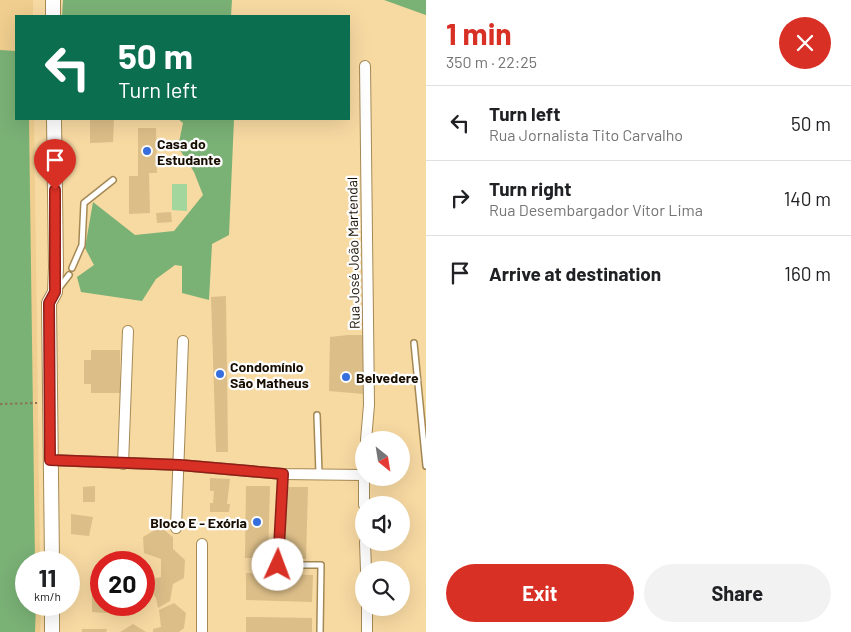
<!DOCTYPE html>
<html lang="en">
<head>
<meta charset="utf-8">
<style>
  body { margin:0; font-family:Barlow,sans-serif; background:#f2f2f2; color:#202124; height:100vh; display:flex; flex-direction:column; font-size:19px; white-space:nowrap }
  * { box-sizing:border-box; margin:0 }
  p { font-size:16px; color:#757577 }
  .icon { flex:none; width:28px; height:28px; fill:none; stroke:currentColor; stroke-width:2; stroke-linecap:round; stroke-linejoin:round }
  .map { position:relative; flex:1; overflow:hidden }
  .sheet { display:flex; flex-direction:column; background:#fff; width:425px }
  .sheet>* { flex:none }
  .hud { position:absolute; left:15px; top:15px; width:335px; height:105px; border-radius:0px; box-shadow:0 5px 20px #0002; background:#0b6e4f; color:#fff; overflow:hidden }
  .needle { width:32px; rotate:150deg }
  .fabs { position:absolute; left:355px; top:431px; display:grid; gap:10px }
  .fabs a { display:grid; place-items:center; width:55px; height:55px; border-radius:50%; background:#fff; box-shadow:0 5px 20px #0002; font-size:25px }
  .speed { position:absolute; left:15px; top:551px; display:flex; gap:10px; font-size:25px; font-weight:700; text-align:center }
  .speed>* { display:grid; place-content:center; width:65px; height:65px; border-radius:50%; background:#fff; box-shadow:0 5px 20px #0002; line-height:1 }
  .speed small { font-size:12px; font-weight:400 }
  .speed .limit { border:8px solid #d22; background:#fff; color:#111 }
  .pin { position:absolute; display:grid; place-items:center; width:42px; height:42px; color:#fff; margin:-51px -21px; border-radius:50% 50% 50% 0; rotate:-45deg; box-shadow:0 0 5px #0007 }
  .pin .icon { rotate:45deg }
  .me { position:absolute; width:55px; margin:-28px; rotate:2deg; stroke-linejoin:round; filter:drop-shadow(0 0 4px #0008) }
  .turn { display:flex; align-items:center; gap:18px; height:105px; padding:0 20px; font-size:22px }
  .turn .icon { width:65px; height:65px; stroke-width:2.5 }
  .turn b { display:block; font-size:35px; line-height:42px }
  .round { display:grid; place-items:center; flex:none; width:52px; height:52px; border-radius:26px; background:#f2f2f2 }
  .head { display:flex; align-items:center; justify-content:space-between; height:85px; padding:0 20px }
  h1 { font-size:30px; font-weight:700; line-height:38px; color:#d93025 }
  .action { display:flex; gap:10px; margin-top:auto; padding:10px 20px }
  .action a { flex:1; height:58px; border-radius:30px; background:#d93025; color:#fff; font-size:20px; font-weight:700; line-height:58px; text-align:center }
  .action a+a { background:#f2f2f2; color:#202124 }
  ul { padding:0; list-style:none }
  li { display:flex; align-items:center; gap:15px; height:75px; padding:0 20px; border-top:1px solid #e0e0e0 }
  li div { flex:1 }
  li b { display:block; font-size:19px }
  li em { font-style:normal }
  main { display:flex; flex:1; min-height:0 }
  .map>svg:first-child { display:block }
</style>
</head>
<body>
<main>
<div class="map">
<svg width="426" height="632" viewBox="0 0 426 632">
  <rect width="100%" height="100%" fill="#f7d9a2"/>
  <path fill="#efce8f" d="M0,0h33v16h-17v103h18l6,443h-14v43h15l-1,27h-40z"/>
  <path fill="#a2d69c" d="M172,184h15v27l-15,-1z"/>
  <path fill="#7ab175" d="M63,0h169l-1,16h-169z
    M384,0h42v15l-3,-1z
    M0,50l16,1v68h13l6,443h-9v43h10l-1,27h-35z
    M178,119h56l-5,116 -17,9 -3,56 -27,-7v-27l-7,-1 -19,14 -14,22 -61,-9 -4,-15 17,-12 -9,-17 8,-46 42,33 39,-4 29,-36 -9,-23 -16,-25 5,-24z"/>
  <path fill="#dcbe88" d="M90,119h24l-1,23 -23,1z
    M138,128h18l1,45h-8l1,40 -21,1v-38h9z
    M171,212l1,10 -15,1 -1,-10z
    M226,296l2,156h-12l-5,-155z
    M348,335h15v59l-34,-3 1,-54z
    M91,350h29v43h-29v-9h-7v-24h7z
    M210,478l20,1 -3,25h3l-1,8h-19v-9h3l1,-12h-4z
    M95,486v16h-12v-15z
    M246,486h24l-2,72h-23z
    M285,487h23l-2,72h-23z
    M71,514l22,3 -4,19 -18,-2z
    M160,527l13,10v12l12,11 -1,18 -11,6 -3,17 -12,7 -2,-10 -6,-8 3,-11 8,-2v-18l-17,-6 -1,-16z
    M246,573l67,2 -1,27 -66,-2z
    M92,595l9,1v9h33l-1,10 -41,-3z
    M174,603l12,10 -2,15 -5,4h-26v-3l8,-2 -2,-17z
    M246,617l66,1v14h-66z
    M133,624l13,8h-26z
    M82,629h25l-1,3h-24z"/>
  <g fill="none" stroke-linecap="round" stroke-linejoin="round">
    <g stroke="#a58955" stroke-width="8">
      <path id="lane" d="M72,268l10,-23 2,-42 29,-23
        M59,288l10,-13
        M414,343l12,123
        M317,415l2,59
        M283,474l-5,91h43l-1,67"/>
    </g>
    <g stroke="#a58955" stroke-width="12">
      <path id="street" d="M365,66l4,339 -3,35
        M49,460l131,5 103,9 80,1
        M123,464l5,-133
        M364,469v36
        M176,528l7,-187
        M365,542l1,28
        M367,608v24
        M202,632v-88"/>
    </g>
    <g stroke="#a58955" stroke-width="16">
      <path id="secondary" d="M53,0v16
        M52,562l-3,-259 6,-11 1,-25 -2,-148
        M52,605v27"/>
    </g>
    <path stroke="#897553" stroke-width="2" stroke-dasharray="2.5 2.5" stroke-linecap="butt" d="M0,404l37,-1"/>
    <use href="#lane" stroke="#fff" stroke-width="5"/>
    <use href="#street" stroke="#fff" stroke-width="10"/>
    <use href="#secondary" stroke="#fff" stroke-width="14"/>
  </g>
  <g fill="none" stroke-linecap="round" stroke-linejoin="round">
    <g stroke="#8d1f18" stroke-width="12">
      <path id="route" d="M55,190v102l-6,11 1,157 130,5 103,9 -5,91"/>
    </g>
    <use href="#route" stroke="#d93025" stroke-width="9"/>
  </g>
  <g fill="#376edd" stroke="#fefefe" stroke-width="2">
    <circle cx="147" cy="151" r="5"/>
    <circle cx="220" cy="374" r="5"/>
    <circle cx="346" cy="377" r="5"/>
    <circle cx="257" cy="522" r="5"/>
  </g>
  <g text-anchor="middle" dominant-baseline="central" stroke-width="4.5" stroke-linejoin="round" paint-order="stroke">
    <g font-size="14" font-weight="bold" fill="#170d00" stroke="#fefefe" text-anchor="start">
      <text x="157" y="143">Casa do<tspan x="157" dy="16">Estudante</tspan></text>
      <text x="230" y="366">Condomínio<tspan x="230" dy="16">São Matheus</tspan></text>
      <text x="356" y="377">Belvedere</text>
      <text x="247" y="522" text-anchor="end">Bloco E - Exória</text>
    </g>
    <g font-size="14" fill="#170d00" stroke="#fefefe">
      <text transform="translate(353 253) rotate(-91)">Rua José João Martendal</text>
    </g>
  </g>
</svg>
<div class="fabs">
<a><svg class="needle" viewBox="-14 -14 28 28"><path d="M0-13l5 13h-10z" fill="#e53935"/><path d="M0 13l5-13h-10z" fill="#757577"/></svg></a>
<a><svg class="icon" aria-label="sound" viewBox="0 0 24 24"><path d="M4 9h4l5-4v14l-5-4H4zM17 9q2 3 0 6"/></svg></a>
<a><svg class="icon" aria-label="search" viewBox="0 0 24 24"><circle cx="10" cy="10" r="6"/><path d="M15 15l6 6"/></svg></a>
</div>
<div class="speed"><div>11<small>km/h</small></div><div class="limit">20</div></div>
<div class="pin" style="left:55px;top:190px;background:#d93025"><svg class="icon" aria-label="arrive" viewBox="0 0 24 24"><path d="M6 21V4h12l-3 4 3 4H6"/></svg></div>
<svg class="me" style="left:278px;top:565px" viewBox="-20 -20 40 40"><circle r="19" fill="#fff"/><path d="M0-13L10 11 0 6-10 11z" fill="#d93025"/></svg>
<div class="hud">
<div class="turn"><svg class="icon" aria-label="left" viewBox="0 0 24 24"><path d="M17 20v-9H6M10 6l-5 5 5 5"/></svg><div><b>50 m</b>Turn left</div></div>
</div>
</div>
<section class="sheet">
<div class="head"><div><h1>1 min</h1><p>350 m · 22:25</p></div><a class="round" style="background:#d93025;color:#fff"><svg class="icon" aria-label="close" viewBox="0 0 24 24"><path d="M6 6l12 12M18 6L6 18"/></svg></a></div>
<ul>
<li><svg class="icon" aria-label="left" viewBox="0 0 24 24"><path d="M17 20v-9H6M10 6l-5 5 5 5"/></svg><div><b>Turn left</b><p>Rua Jornalista Tito Carvalho</p></div><em>50 m</em></li>
<li><svg class="icon" aria-label="right" viewBox="0 0 24 24"><path d="M7 20v-9h11M14 6l5 5-5 5"/></svg><div><b>Turn right</b><p>Rua Desembargador Vítor Lima</p></div><em>140 m</em></li>
<li><svg class="icon" aria-label="arrive" viewBox="0 0 24 24"><path d="M6 21V4h12l-3 4 3 4H6"/></svg><div><b>Arrive at destination</b></div><em>160 m</em></li>
</ul>
<div class="action"><a>Exit</a><a>Share</a></div>
</section>
</main>
</body>
</html>
